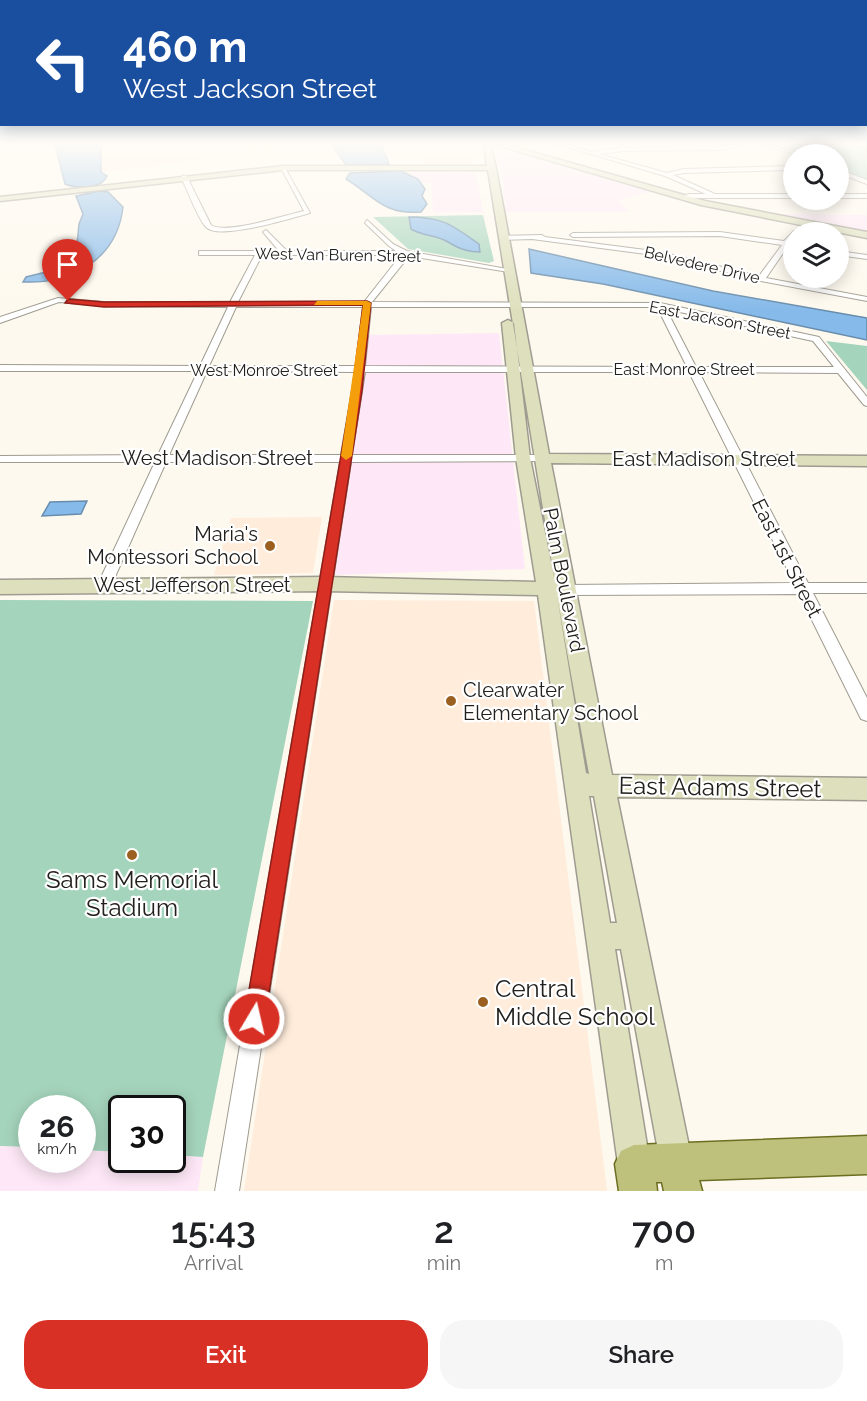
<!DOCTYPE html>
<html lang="en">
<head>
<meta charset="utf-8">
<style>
  body { margin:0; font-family:Raleway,sans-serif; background:#f6f6f6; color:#202124; height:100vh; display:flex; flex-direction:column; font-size:22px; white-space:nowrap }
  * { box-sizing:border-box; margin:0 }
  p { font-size:20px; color:#757577 }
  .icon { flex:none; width:33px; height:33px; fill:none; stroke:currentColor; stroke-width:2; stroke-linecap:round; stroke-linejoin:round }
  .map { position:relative; height:1191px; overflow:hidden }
  .sheet { display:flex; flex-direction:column; background:#fff; flex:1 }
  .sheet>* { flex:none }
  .guide { position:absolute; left:0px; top:0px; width:867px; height:126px; box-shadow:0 3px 15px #0003; background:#1a4fa0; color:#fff; overflow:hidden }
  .controls { position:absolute; left:783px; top:144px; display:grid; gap:12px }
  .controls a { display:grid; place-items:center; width:66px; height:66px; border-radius:50%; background:#fff; box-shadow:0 3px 15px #0003; font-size:30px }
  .speed { position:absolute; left:18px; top:1095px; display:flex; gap:12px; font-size:30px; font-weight:700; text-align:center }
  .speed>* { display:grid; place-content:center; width:78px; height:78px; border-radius:50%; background:#fff; box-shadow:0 3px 15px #0003; line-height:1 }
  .speed small { font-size:15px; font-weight:400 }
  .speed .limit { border:3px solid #111; border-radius:9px; background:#fff; color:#111 }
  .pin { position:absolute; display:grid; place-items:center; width:51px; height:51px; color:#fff; margin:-62px -26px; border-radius:50% 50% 50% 0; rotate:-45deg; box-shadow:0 0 6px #0007 }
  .pin .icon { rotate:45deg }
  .me { position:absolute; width:66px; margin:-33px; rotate:9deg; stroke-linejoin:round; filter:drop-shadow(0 0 4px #0008) }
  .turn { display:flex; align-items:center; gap:21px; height:126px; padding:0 24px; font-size:27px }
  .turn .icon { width:78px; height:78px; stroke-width:2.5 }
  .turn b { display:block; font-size:42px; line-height:51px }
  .eta { display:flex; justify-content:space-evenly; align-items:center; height:102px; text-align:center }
  .eta b { font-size:36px; font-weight:600; line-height:42px }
  .action { display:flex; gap:12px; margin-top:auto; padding:12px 24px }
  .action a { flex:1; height:69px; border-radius:24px; background:#d93025; color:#fff; font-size:24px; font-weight:600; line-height:69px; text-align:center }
  .action a+a { background:#f6f6f6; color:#202124 }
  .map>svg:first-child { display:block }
</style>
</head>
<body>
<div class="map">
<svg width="867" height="1191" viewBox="0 0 867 1191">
  <rect width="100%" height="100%" fill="#fef9ee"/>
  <path fill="#fee8f7" d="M492,145l4,1 155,46 -33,8 11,12h-123l-4,-36z
    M413,169l63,4 7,39h-50l-2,-29h-10l-10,-9z
    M777,214l90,1v19l-95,-18z
    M499,333l26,236 -194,6 38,-240z
    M0,1146l31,1 1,13h50l1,-10 38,2 1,8h50l1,-5 30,2 -5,34h-198z"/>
  <path fill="#ffecdb" d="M101,144h230l-230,28z
    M410,144h61l3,22h-48z
    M322,517l-9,56 -99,2 17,-57z
    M334,600l200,1 73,590h-363z"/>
  <path fill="#a5d4bc" d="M768,144h99v36l-28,-13 -1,-13h-33z
    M483,215l11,46 -5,2 -81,-14 -35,-32z
    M826,341l41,5v44z
    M0,600l313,1 -110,556 -30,-2 -1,-47h-50l-1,44 -38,-2 -1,-42h-50l-1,39 -31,-1z"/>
  <path fill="#86baea" stroke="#688cac" stroke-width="1.5" d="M55,144h46v28l6,4c-5,13 -30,13 -42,8z
    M331,144h50l8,20 -43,1z
    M401,171l17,8 7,10 -3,7 5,8 -6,8c-38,3 -47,-16 -75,-33l4,-6z
    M99,191l9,1 15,15c-6,52 -50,77 -100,75l3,-5 36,-9 15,-24 2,-20 4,-10 -7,-18z
    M409,217c34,0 43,8 70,27l1,8c-14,0 -22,-4 -32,-10 -11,-7 -26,-6 -37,-13z
    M529,249l184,42 154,27v22l-264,-56 -72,-11z
    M87,501l-6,13 -39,2 8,-14z"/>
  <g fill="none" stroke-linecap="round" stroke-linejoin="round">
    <g stroke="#9f9b90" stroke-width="2">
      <path id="street" d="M557,144h8l27,8 32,-5 99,-1 22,-2 -22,6 -99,1 -25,3 68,19 17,-4 110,-3v4l-110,3 -11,2 42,19h79v4h-104l-7,2 -2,-3 8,-3h17l-41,-18z
        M758,144h8l36,10h-7z
        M284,166l26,47c-18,5 -92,28 -104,14 -8,-8 -19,-38 -25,-50l3,-2 3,2 24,48c15,10 74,-10 93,-14l-23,-43z
        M838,169l29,11v4l-29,-11z
        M838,194h29v4h-29z
        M367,220l26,24 14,7 106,19 -4,2 -100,-16 -37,46 288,1 159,34 48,60v9l-3,-1 -26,-32 -139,-1 109,211h59v10h-54l54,105v23l-6,-2 -62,-125 -234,1 -7,-5 7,-5 229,-2 -105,-211h-324l-13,83h189l5,3 -5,3 -190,1 -112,729h-24l125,-729h-174l-55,124 -2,4h-10l-2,-4 58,-124h-155v-6l158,-1 40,-84h-198v-6l200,1 28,-59 -124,-1 -45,-4 -59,21v-6l58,-19 46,4h126l25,-47h-56v-4h80l-16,-19 3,-2 21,21h109l-7,-5 -24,-23zM262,255h139l-37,47h-126zM236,307h127l-7,59h-147zM371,307h286l30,60 -322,-1zM666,309l147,32 21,26h-138zM207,371l148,1 -14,83h-172z
        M794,231l3,1h-3l-3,10 3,1v4l-6,-1 -22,32 101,19v4l-106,-20 -100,-25 -129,-17 -30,1 -3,-2 3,-2 40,-1 3,2 116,15 98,24 23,-31 -62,-9 -147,1 -3,-2 3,-2 147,-1 64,9z
        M838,251l29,4v4l-29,-4z"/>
    </g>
    <g stroke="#9f9b90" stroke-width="3">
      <path id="secondary" d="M484,144h6l6,24 53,286 318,2v10l-316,-3 61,312 255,3v22l-250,-3 75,364 -5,11 -11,5 -11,-5 -5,-11 -39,-212h-6l35,215 -5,11 -11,5 -11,-5 -5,-11 -80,-569 -213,-4 -325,3v-14l325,-3 211,5 -20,-124 -14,-135 6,-3 6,3 16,135 25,124 -67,-412h-204l-284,31v-4l284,-31h203zM557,596l32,178 -3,-1zM589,796h5l23,127h-7z
        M493,144h11l201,57 162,31v6l-166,-33z"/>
    </g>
    <g stroke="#6b6e21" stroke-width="3">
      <path id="primary" d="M867,1136v38l-168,6 3,11h-38l-2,-9h-6l1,9h-38l-4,-27 6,-13 13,-6z"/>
    </g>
    <use href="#street" fill="#fff" fill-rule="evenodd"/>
    <use href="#secondary" fill="#dee0bd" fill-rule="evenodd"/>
    <use href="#primary" fill="#bec17b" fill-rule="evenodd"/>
  </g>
  <linearGradient id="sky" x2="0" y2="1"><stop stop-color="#81b6e9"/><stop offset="0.46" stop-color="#fffcf7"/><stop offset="1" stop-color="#fffcf7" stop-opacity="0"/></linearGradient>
  <rect width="867" height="311" fill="url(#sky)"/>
  <path fill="#d93025" stroke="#8d1f18" stroke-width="1.5" d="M68,299l36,3 263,-1 4,2 -9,88 -97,628 -3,8 -8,3 -7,-3 -3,-8 108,-628 11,-86 -259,2 -39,-4z"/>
  <path fill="#f59e0b" d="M317,301h50l4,2 -19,153 -6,4 -5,-4 22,-151h-49z"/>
  <g fill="#9b6020" stroke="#fff" stroke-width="2">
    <circle cx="270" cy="546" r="6"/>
    <circle cx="451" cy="701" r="6"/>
    <circle cx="132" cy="855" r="6"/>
    <circle cx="483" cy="1002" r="6"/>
  </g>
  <g text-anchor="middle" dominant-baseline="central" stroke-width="4.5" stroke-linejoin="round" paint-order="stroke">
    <g font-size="16" fill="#22201c" stroke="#fff">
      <text transform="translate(338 255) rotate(1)">West Van Buren Street</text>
      <text transform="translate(702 265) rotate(13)">Belvedere Drive</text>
      <text transform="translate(720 320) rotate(11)">East Jackson Street</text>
      <text x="684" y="369">East Monroe Street</text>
      <text x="264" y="370">West Monroe Street</text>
    </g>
    <g font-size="20" fill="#22201c" stroke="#fff">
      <text x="217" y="458">West Madison Street</text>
      <text x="704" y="459">East Madison Street</text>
      <text transform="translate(787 558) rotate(63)">East 1st Street</text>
      <text transform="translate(564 580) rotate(79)">Palm Boulevard</text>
      <text x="192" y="585">West Jefferson Street</text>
    </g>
    <g font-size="20" fill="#22201c" stroke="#fff" text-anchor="end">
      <text x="258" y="534">Maria's<tspan x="258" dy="23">Montessori School</tspan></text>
      <text x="463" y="690" text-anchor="start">Clearwater<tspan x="463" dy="23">Elementary School</tspan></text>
    </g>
    <g font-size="24" fill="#22201c" stroke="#fff">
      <text transform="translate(720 787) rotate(1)">East Adams Street</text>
    </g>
    <g font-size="24" fill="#22201c" stroke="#fff">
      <text x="132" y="879">Sams Memorial<tspan x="132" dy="28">Stadium</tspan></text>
      <text x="495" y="988" text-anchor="start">Central<tspan x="495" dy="28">Middle School</tspan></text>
    </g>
  </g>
</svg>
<div class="controls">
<a><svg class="icon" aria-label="search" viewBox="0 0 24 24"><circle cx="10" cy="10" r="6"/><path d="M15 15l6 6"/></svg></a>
<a><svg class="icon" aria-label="layers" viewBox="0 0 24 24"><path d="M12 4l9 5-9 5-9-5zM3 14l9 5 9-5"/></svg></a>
</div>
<div class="speed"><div>26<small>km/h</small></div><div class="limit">30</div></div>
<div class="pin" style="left:68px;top:301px;background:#d93025"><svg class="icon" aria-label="arrive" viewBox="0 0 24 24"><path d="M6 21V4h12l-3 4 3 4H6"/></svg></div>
<svg class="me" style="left:254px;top:1019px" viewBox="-20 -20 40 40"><circle r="17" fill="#d93025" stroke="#fff" stroke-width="3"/><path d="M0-11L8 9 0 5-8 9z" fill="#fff"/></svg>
<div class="guide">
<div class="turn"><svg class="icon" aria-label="left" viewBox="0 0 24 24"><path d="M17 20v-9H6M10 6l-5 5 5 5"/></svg><div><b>460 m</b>West Jackson Street</div></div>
</div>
</div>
<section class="sheet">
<div class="eta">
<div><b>15:43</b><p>Arrival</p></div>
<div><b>2</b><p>min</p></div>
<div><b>700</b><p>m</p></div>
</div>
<div class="action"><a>Exit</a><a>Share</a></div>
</section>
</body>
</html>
